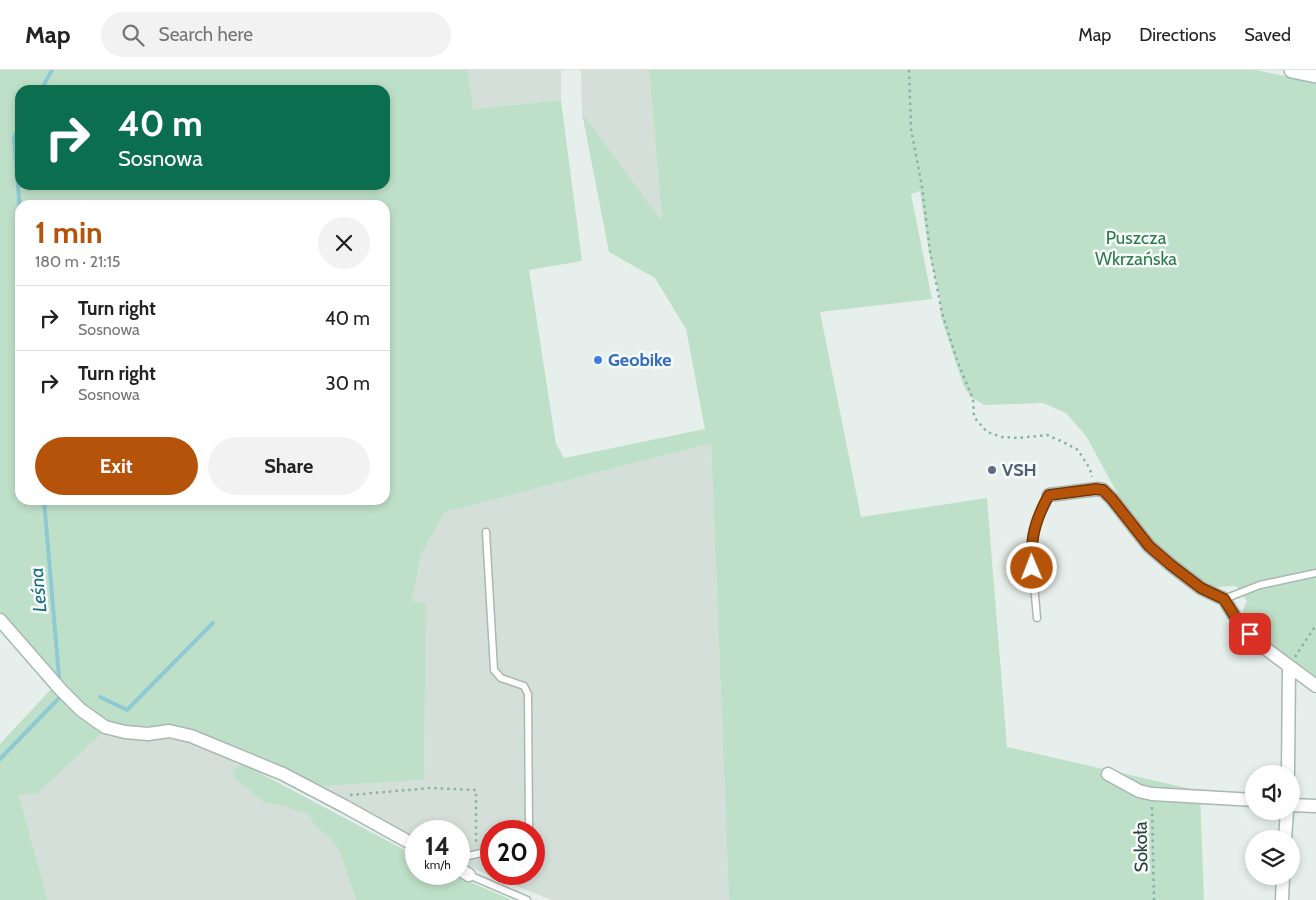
<!DOCTYPE html>
<html lang="en">
<head>
<meta charset="utf-8">
<style>
  body { margin:0; font-family:Cabin,sans-serif; background:#f2f2f2; color:#222; height:100vh; display:flex; flex-direction:column; font-size:19px; white-space:nowrap }
  * { box-sizing:border-box; margin:0 }
  p { font-size:16px; color:#767676 }
  .icon { flex:none; width:28px; height:28px; fill:none; stroke:currentColor; stroke-width:2; stroke-linecap:round; stroke-linejoin:round }
  .map { position:relative; flex:1; overflow:hidden }
  .details { position:absolute; left:15px; top:130px; width:375px; height:305px; display:flex; flex-direction:column; background:#fff; border-radius:15px; box-shadow:0 2px 8px #0003 }
  .details>* { flex:none }
  .banner { position:absolute; left:15px; top:15px; width:375px; height:105px; border-radius:15px; box-shadow:0 2px 8px #0003; background:#0b6e4f; color:#fff; overflow:hidden }
  .buttons { position:absolute; left:1245px; top:695px; display:grid; gap:10px }
  .buttons a { display:grid; place-items:center; width:55px; height:55px; border-radius:50%; background:#fff; box-shadow:0 2px 8px #0003; font-size:25px }
  .speed { position:absolute; left:405px; top:750px; display:flex; gap:10px; font-size:25px; font-weight:700; text-align:center }
  .speed>* { display:grid; place-content:center; width:65px; height:65px; border-radius:50%; background:#fff; box-shadow:0 2px 8px #0003; line-height:1 }
  .speed small { font-size:12px; font-weight:400 }
  .speed .limit { border:8px solid #d22; background:#fff; color:#111 }
  .pin { position:absolute; display:grid; place-items:center; width:42px; height:42px; color:#fff; margin:-21px; border-radius:10px; box-shadow:0 2px 8px #0006 }
  .me { position:absolute; width:55px; margin:-28px; rotate:359deg; stroke-linejoin:round; filter:drop-shadow(0 0 4px #0008) }
  .turn { display:flex; align-items:center; gap:18px; height:105px; padding:0 20px; font-size:22px }
  .turn .icon { width:65px; height:65px; stroke-width:2.5 }
  .turn b { display:block; font-size:35px; line-height:42px }
  .round { display:grid; place-items:center; flex:none; width:52px; height:52px; border-radius:26px; background:#f2f2f2 }
  .overview { display:flex; align-items:center; justify-content:space-between; height:85px; padding:0 20px }
  h1 { font-size:30px; font-weight:800; line-height:38px; color:#b45309 }
  .primary-button { display:flex; gap:10px; margin-top:auto; padding:10px 20px }
  .primary-button a { flex:1; height:58px; border-radius:30px; background:#b45309; color:#fff; font-size:20px; font-weight:800; line-height:58px; text-align:center }
  .primary-button a+a { background:#f2f2f2; color:#222 }
  ul { padding:0; list-style:none }
  li { display:flex; align-items:center; gap:15px; height:65px; padding:0 20px; border-top:1px solid #e0e0e0 }
  li div { flex:1 }
  li b { display:block; font-size:19px }
  li em { font-style:normal }
  header { display:flex; align-items:center; gap:30px; box-sizing:border-box; height:70px; padding:0 25px; background:#fff; border-bottom:1px solid #e0e0e0 }
  header strong { font-size:24px }
  nav { display:flex; gap:28px; margin-inline-start:auto; font-size:18px }
  .search { width:350px; height:45px; background:#f2f2f2; display:flex; align-items:center; gap:12px; box-sizing:border-box; padding:0 18px; border-radius:28px; color:#767676; font-size:19px }
  .map>svg:first-child { display:block }
</style>
</head>
<body>
<header>
<strong>Map</strong>
<div class="search"><svg class="icon" aria-label="search" viewBox="0 0 24 24"><circle cx="10" cy="10" r="6"/><path d="M15 15l6 6"/></svg>Search here</div>
<nav><a>Map</a><a>Directions</a><a>Saved</a></nav>
</header>
<div class="map">
<svg width="1316" height="830" viewBox="0 0 1316 830">
  <rect width="100%" height="100%" fill="#e6efeb"/>
  <path fill="#d4dfda" fill-rule="evenodd" d="M468,0h93v30l-89,9z
    M581,0h68l13,152 -80,-109z
    M711,373l18,457h-177l-71,-28 -22,-11v-30h-43v7l-93,-52 101,-6 2,-177 -14,-1 9,-47 24,-43zM491,761h43v43h-43z
    M105,661l65,5 19,5 26,11 26,12 -9,7 3,8 30,24 13,2 30,9 8,14 9,4 14,18 17,50h-308l-29,-106 19,-1z"/>
  <path fill="#bfe0c8" fill-rule="evenodd" d="M0,0h468l5,39 88,-9 21,161 -53,9 27,174 8,14 141,-29 -19,-100 -31,-51 -46,-26 -27,-139 80,108 -13,-151h607l60,13v600l-52,-40 -23,-28 6,-14 -11,-15 -22,1 -10,-5 -37,-26 -27,-29 -20,-29 -34,-62 -20,-23 -23,-10 -59,2 -13,-8 -7,-10 -23,-70 -1,-17 -11,-48 -9,-61 -9,3 21,105 -112,13 41,205 126,-19 20,249 193,44 4,109h-475l-18,-457 -266,69 -24,43 -9,46 14,2 -2,177 -101,6 -44,-20 -90,-37 -15,-3h-50l-16,-5 -19,-13 -19,-15 -70,-79zM20,20h365v95h-365zM20,135h365v295h-365z
    M52,618l53,43 -67,62 -19,2 29,105h-48v-156z
    M241,694l19,9 156,83v18h36l60,26h-156l-17,-50 -14,-17 -9,-5 -8,-14 -30,-9 -13,-2 -30,-24 -3,-8z"/>
  <g fill="none" stroke-linecap="round" stroke-linejoin="round">
    <path stroke="#8ec9d4" stroke-width="4" d="M41,20l11,-20
      M20,56l-6,11 6,74
      M44,430l15,177
      M100,627l27,13 86,-87
      M0,689l60,-62"/>
    <g stroke="#a8b8b2" stroke-width="9">
      <path id="lane" d="M486,462l8,138 7,8 23,8 4,8 1,137
        M1224,529l36,-14 56,-12
        M1037,548l-6,-67 4,-25 7,-18 7,-13
        M459,788l27,-6h5
        M469,805l58,25"/>
    </g>
    <g stroke="#a8b8b2" stroke-width="15">
      <path id="street" d="M1049,425l48,-6 6,1 9,9 37,47 22,19 30,23 23,11 15,24 23,23 54,40
        M0,550l61,70 20,20 24,17 20,5 23,2 21,-3 22,5 92,38 61,32 72,40
        M1108,704l31,17 13,3 102,6
        M1288,704l1,-108
        M1291,735l25,1
        M1285,769l2,-28
        M459,799l10,6
        M1282,830l1,-24"/>
    </g>
    <g stroke="#a4bbb3" stroke-width="18">
      <path id="secondary" d="M1292,0l24,5"/>
    </g>
    <path stroke="#86b3a5" stroke-width="2.5" stroke-dasharray="2.5 4" stroke-linecap="butt" d="M909,0l2,59 11,58 8,64 12,62 15,47 16,39 1,18 13,15 15,5 16,1 29,-3 14,6 17,9 12,19 2,8
      M1295,587l21,-32
      M350,725l81,-7 45,2v56
      M1152,737l2,93"/>
    <use href="#lane" stroke="#fff" stroke-width="6"/>
    <use href="#street" stroke="#fff" stroke-width="12"/>
    <use href="#secondary" stroke="#fff" stroke-width="15"/>
  </g>
  <g fill="none" stroke-linecap="round" stroke-linejoin="round">
    <g stroke="#753606" stroke-width="12">
      <path id="route" d="M1032,498c-2,-29 3,-48 17,-73l47,-6 7,1 9,9 37,47 22,19 30,23 23,11 15,24 11,11"/>
    </g>
    <use href="#route" stroke="#b45309" stroke-width="9"/>
  </g>
  <circle fill="#3f7fe0" stroke="#f7fbf9" stroke-width="2" cx="598" cy="290" r="5"/>
  <circle fill="#5c6f8a" stroke="#f7fbf9" stroke-width="2" cx="992" cy="400" r="5"/>
  <g text-anchor="middle" dominant-baseline="central" stroke-width="5" stroke-linejoin="round" paint-order="stroke">
    <g font-size="18" fill="#2d7a4b" stroke="#f7fbf9">
      <text x="1136" y="168">Puszcza<tspan x="1136" dy="21">Wkrzańska</tspan></text>
    </g>
    <g font-size="18" font-weight="bold" fill="#366cbe" stroke="#f7fbf9" text-anchor="start">
      <text x="608" y="290">Geobike</text>
    </g>
    <g font-size="18" font-weight="bold" fill="#4e5e75" stroke="#f7fbf9" text-anchor="start">
      <text x="1002" y="400">VSH</text>
    </g>
    <g font-size="18" fill="#24423a" stroke="#f7fbf9">
      <text transform="translate(1141 777) rotate(-91)">Sokoła</text>
    </g>
    <g font-size="19" font-style="italic" fill="#1c6f80" stroke="#f7fbf9">
      <text transform="translate(38 520) rotate(-95)">Leśna</text>
    </g>
  </g>
</svg>
<div class="buttons">
<a><svg class="icon" aria-label="sound" viewBox="0 0 24 24"><path d="M4 9h4l5-4v14l-5-4H4zM17 9q2 3 0 6"/></svg></a>
<a><svg class="icon" aria-label="layers" viewBox="0 0 24 24"><path d="M12 4l9 5-9 5-9-5zM3 14l9 5 9-5"/></svg></a>
</div>
<div class="speed"><div>14<small>km/h</small></div><div class="limit">20</div></div>
<div class="pin" style="left:1250px;top:564px;background:#d93025"><svg class="icon" aria-label="arrive" viewBox="0 0 24 24"><path d="M6 21V4h12l-3 4 3 4H6"/></svg></div>
<svg class="me" style="left:1032px;top:498px" viewBox="-20 -20 40 40"><circle r="17" fill="#b45309" stroke="#fff" stroke-width="3"/><path d="M0-11L8 9 0 5-8 9z" fill="#fff"/></svg>
<div class="banner">
<div class="turn"><svg class="icon" aria-label="right" viewBox="0 0 24 24"><path d="M7 20v-9h11M14 6l5 5-5 5"/></svg><div><b>40 m</b>Sosnowa</div></div>
</div>
<section class="details">
<div class="overview"><div><h1>1 min</h1><p>180 m · 21:15</p></div><a class="round"><svg class="icon" aria-label="close" viewBox="0 0 24 24"><path d="M6 6l12 12M18 6L6 18"/></svg></a></div>
<ul>
<li><svg class="icon" aria-label="right" viewBox="0 0 24 24"><path d="M7 20v-9h11M14 6l5 5-5 5"/></svg><div><b>Turn right</b><p>Sosnowa</p></div><em>40 m</em></li>
<li><svg class="icon" aria-label="right" viewBox="0 0 24 24"><path d="M7 20v-9h11M14 6l5 5-5 5"/></svg><div><b>Turn right</b><p>Sosnowa</p></div><em>30 m</em></li>
</ul>
<div class="primary-button"><a>Exit</a><a>Share</a></div>
</section>
</div>
</body>
</html>
